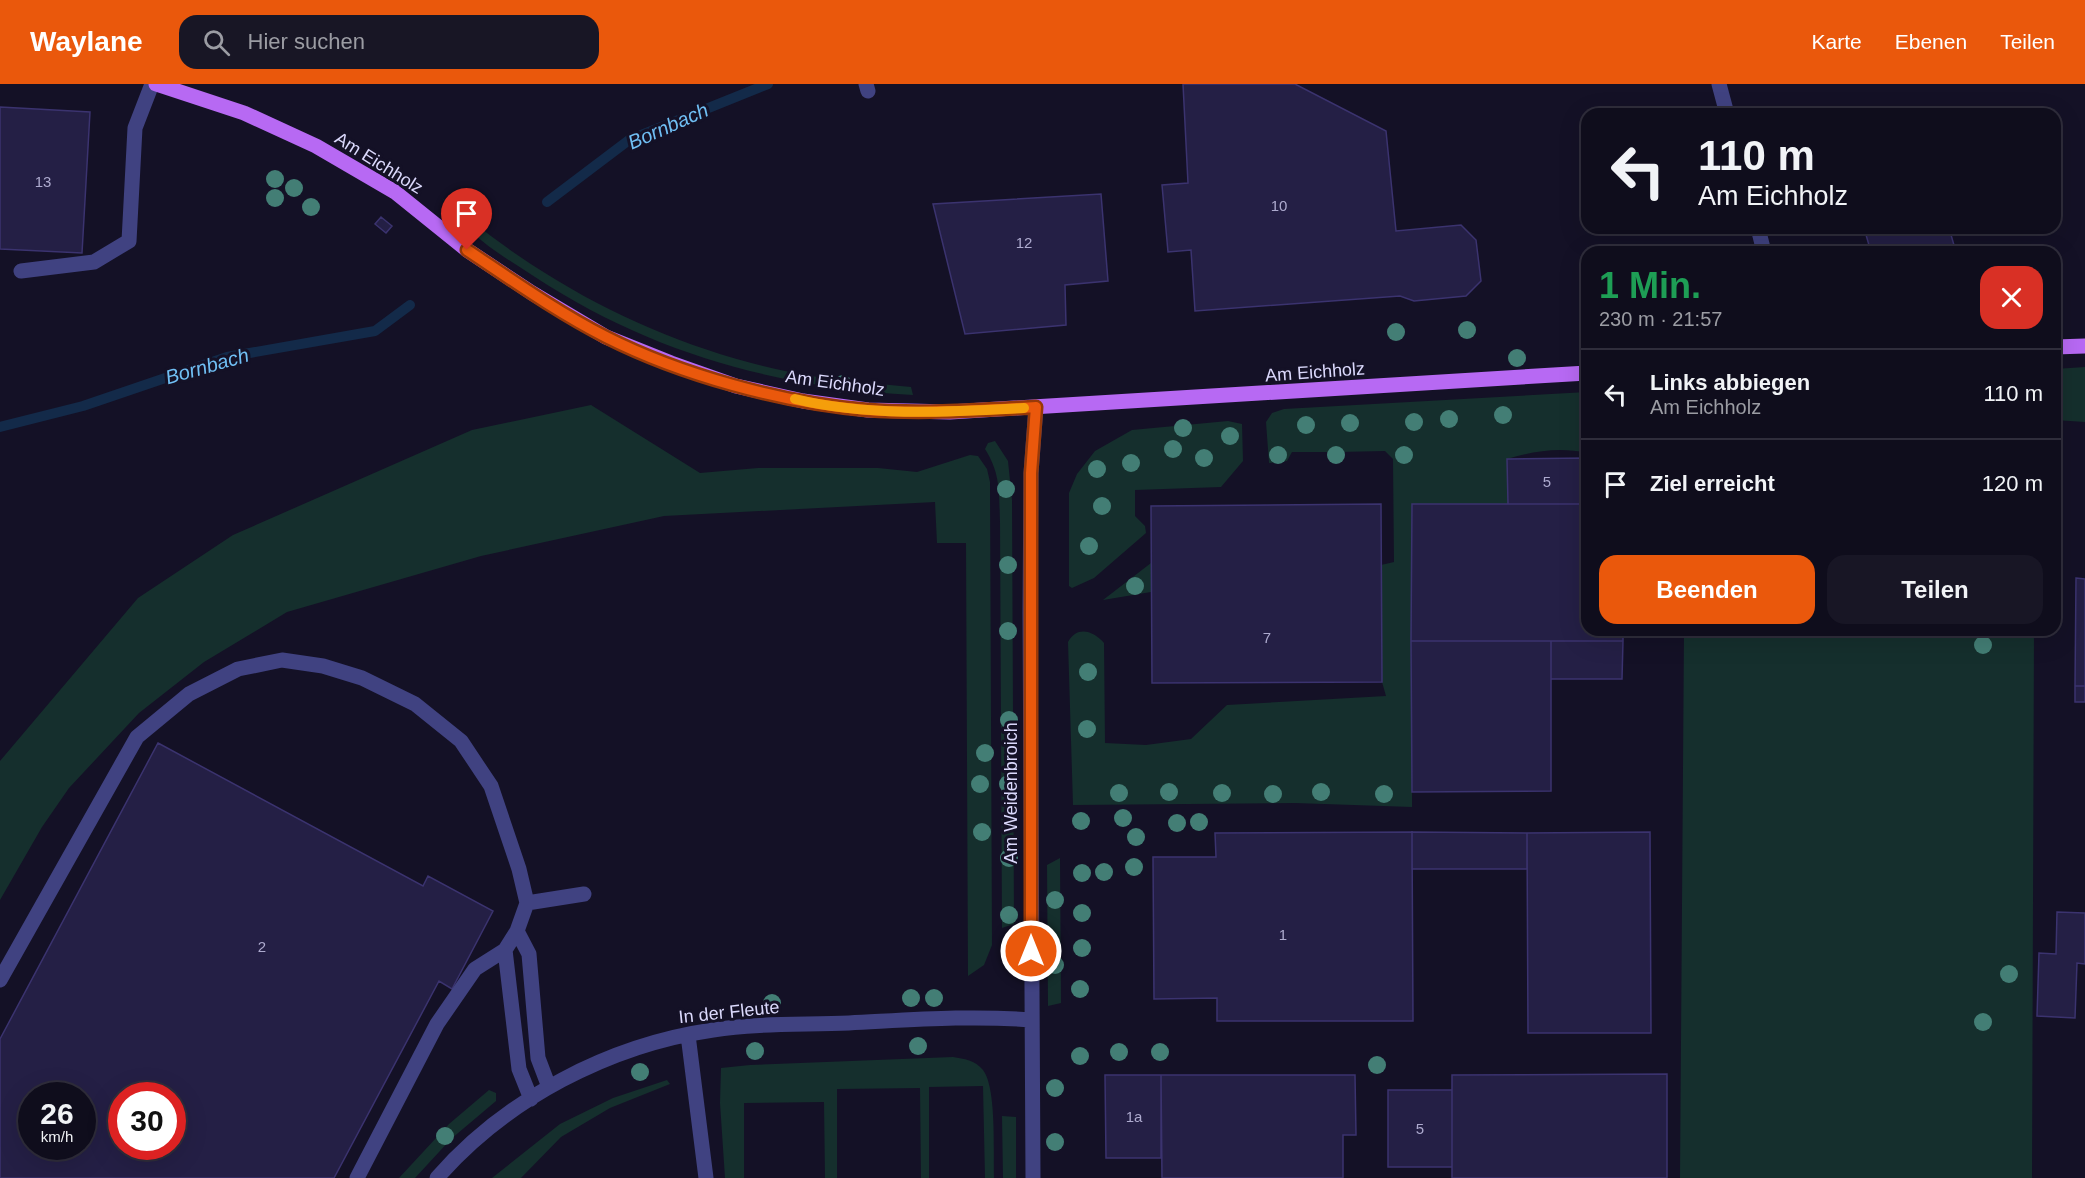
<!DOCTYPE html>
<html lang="de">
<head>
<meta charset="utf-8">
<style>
  body { margin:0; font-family:Arial,sans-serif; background:#181625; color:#f1f3f6; height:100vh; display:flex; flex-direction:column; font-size:22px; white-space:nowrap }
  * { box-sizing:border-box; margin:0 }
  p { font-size:20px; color:#9b9ca3 }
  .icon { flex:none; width:33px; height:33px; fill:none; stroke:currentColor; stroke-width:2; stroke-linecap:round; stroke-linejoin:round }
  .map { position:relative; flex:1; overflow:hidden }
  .side { position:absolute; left:1581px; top:162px; width:480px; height:390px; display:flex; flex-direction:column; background:#0f0d1c; border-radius:18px; box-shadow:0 6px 24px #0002,0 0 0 2px #2f2d3b }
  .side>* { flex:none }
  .hud { position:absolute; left:1581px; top:24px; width:480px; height:126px; border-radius:18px; box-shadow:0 6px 24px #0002,0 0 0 2px #2f2d3b; background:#0f0d1c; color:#f1f3f6; overflow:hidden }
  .speed { position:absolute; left:18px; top:998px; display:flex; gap:12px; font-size:30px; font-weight:700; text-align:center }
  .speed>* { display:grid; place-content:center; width:78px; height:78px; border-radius:50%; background:#0f0d1c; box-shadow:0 6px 24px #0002,0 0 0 2px #2f2d3b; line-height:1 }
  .speed small { font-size:15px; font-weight:400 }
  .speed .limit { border:9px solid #d22; background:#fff; color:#111 }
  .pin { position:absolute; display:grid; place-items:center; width:51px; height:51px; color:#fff; margin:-62px -26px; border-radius:50% 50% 50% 0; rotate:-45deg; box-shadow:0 0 6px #0007 }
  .pin .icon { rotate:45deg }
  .me { position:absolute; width:66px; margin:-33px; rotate:0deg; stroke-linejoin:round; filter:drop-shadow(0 0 4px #0008) }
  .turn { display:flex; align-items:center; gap:21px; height:126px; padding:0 18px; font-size:27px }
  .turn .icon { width:78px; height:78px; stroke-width:2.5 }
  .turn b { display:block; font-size:42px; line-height:51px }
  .round { display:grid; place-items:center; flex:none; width:63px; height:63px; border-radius:18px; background:#181625 }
  .head { display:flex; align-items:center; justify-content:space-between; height:102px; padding:0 18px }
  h1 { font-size:36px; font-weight:700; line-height:45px; color:#1e9e55 }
  .cta { display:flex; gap:12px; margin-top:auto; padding:12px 18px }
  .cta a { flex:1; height:69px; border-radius:18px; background:#ea580c; color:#fff; font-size:24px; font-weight:700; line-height:69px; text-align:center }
  .cta a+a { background:#181625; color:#f1f3f6 }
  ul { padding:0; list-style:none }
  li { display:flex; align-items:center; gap:18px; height:90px; padding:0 18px; border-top:2px solid #2f2d3b }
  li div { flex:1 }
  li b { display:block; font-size:22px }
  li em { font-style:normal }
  header { display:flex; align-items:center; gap:36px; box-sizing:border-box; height:84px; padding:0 30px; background:#ea580c; color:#fff }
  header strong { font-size:28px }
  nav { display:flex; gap:33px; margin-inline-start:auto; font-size:21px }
  .search { width:420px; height:54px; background:#181625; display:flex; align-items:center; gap:15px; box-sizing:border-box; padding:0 21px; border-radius:18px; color:#9b9ca3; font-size:22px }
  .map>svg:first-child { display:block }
</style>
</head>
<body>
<header>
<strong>Waylane</strong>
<div class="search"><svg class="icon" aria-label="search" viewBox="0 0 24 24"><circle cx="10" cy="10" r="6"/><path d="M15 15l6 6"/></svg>Hier suchen</div>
<nav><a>Karte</a><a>Ebenen</a><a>Teilen</a></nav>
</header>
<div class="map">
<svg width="2085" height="1094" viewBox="0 0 2085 1094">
  <rect width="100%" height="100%" fill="#141126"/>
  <path fill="#152f2d" d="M442,114c33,26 67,53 103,75 73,46 155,80 240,98 41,9 84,12 126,16l2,8c-138,-8 -262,-42 -378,-118 -20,-13 -42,-26 -60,-42 -12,-10 -22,-25 -33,-37z
    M2085,283v55l-30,-2v-51z
    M1587,308v61c-27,-6 -53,-2 -80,6l1,45h-96v303l-117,-4 -222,2 -5,-163c9,-17 26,-11 36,1l1,100 41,2 45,-6 36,-34 159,-9 -4,-14 -1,-117 13,-3 -1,-103 -8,-8 -47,1v8l-6,1v-9h-40l-5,9 -18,2 -3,-41 6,-9 12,-4z
    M591,321l109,68 58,-5h120l39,4 53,-17 8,1 9,13 3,13 2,463 -8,20 -16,11 -2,-433h-29l-2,-41 -271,14 -183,40 -194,56 -83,50 -65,51 -70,75 -27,39 -42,73v-139l138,-163 95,-63 239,-105z
    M1228,337l14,3 1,37 -22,26 -86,3v26l10,10 1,7 -52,45 -22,10 -3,-2v-93l8,-19 18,-23 37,-21z
    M995,357l13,20 4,39 2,424 -12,4 -2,-406c-1,-28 1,-48 -15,-73l3,-6z
    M1151,479v29l-48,8z
    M1684,546h350l-2,548h-352z
    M1060,774l1,145 -13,3 -1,-141z
    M953,973c11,2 22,3 30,13 14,18 10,84 11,108h-9l-2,-92 -54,1v91h-8l-1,-90 -83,1v89h-12l-1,-76 -80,1v75h-19l-5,-75 1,-35 29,-3z
    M667,996l3,4 -60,24 -49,29 -40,41h-29l68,-54 53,-26z
    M489,1006l7,3v8l-45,38 -36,39h-16l50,-54z
    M1002,1032l14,1v61h-13z"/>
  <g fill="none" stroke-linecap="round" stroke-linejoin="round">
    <path stroke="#132a49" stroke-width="10" d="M547,118l82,-62 139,-56
      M0,343l83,-21 144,-49 148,-26 35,-26"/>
  </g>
  <path fill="#241f45" stroke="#3b336f" stroke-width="1.5" fill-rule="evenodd" d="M1183,0h112l91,47 10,100 65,-6 15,15 5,41 -15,15 -52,5 -14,-5 -205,15 -4,-61 -23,2 -6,-67 26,-2z
    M0,23l90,5 -8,141 -82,-4z
    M1101,110l7,87 -43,4 1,40 -101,9 -32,-130z
    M381,133l11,9 -6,7 -11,-9z
    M1864,144h85l7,24h-85z
    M1586,374v46h-78l-1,-45z
    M1381,420l1,178 -230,1 -1,-177z
    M1412,420h175v126h36v11h-212z
    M2076,494l9,1v107h-10z
    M1411,557h140v150l-139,1z
    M1551,557h72l-1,38h-71z
    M2075,602h10v16h-10z
    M158,659l265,143 5,-10 65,35 -41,78 -13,-8 -105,197h-334v-139zM32,1011h50v51h-50zM122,1011h50v51h-50z
    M1412,748l1,189h-196v-23l-63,1 -1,-142h63l-1,-24z
    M1412,748l115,1v36h-115z
    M1650,748l1,201h-123l-1,-200z
    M2057,828l28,1v51l-8,-1 -2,55 -38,-2 2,-63 17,1z
    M1667,990v104h-215v-103z
    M1105,991h56v83h-55z
    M1161,991h194l1,60h-13v43h-181z
    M1388,1006h64v77h-64z"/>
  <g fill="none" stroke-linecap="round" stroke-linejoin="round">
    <path stroke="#404281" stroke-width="15" d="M866,0l2,7
      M1719,0l8,30
      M1758,144l6,24
      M21,187l73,-9 35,-21 6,-113 17,-44
      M517,847l12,23 9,104 11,29
      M505,866l14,119 12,30
      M0,896l137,-243 52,-43 49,-25 44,-9 41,6 39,12 53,26 46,37 30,45 28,83 8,34
      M688,951l18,143
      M357,1094l80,-154 38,-55 30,-19 12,-19 10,-28 57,-9
      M437,1094c69,-79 172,-133 276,-148 44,-7 91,-5 136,-7 61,-3 121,-8 182,-3
      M1033,1094l-3,-565 1,-140 5,-66"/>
    <path stroke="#b769f3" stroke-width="15" d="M156,0l88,29 72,33 79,46 72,58 65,43 74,44 65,26 65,23 67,15 65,9 82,2 637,-39
      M2055,263l30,-1"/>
  </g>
  <g fill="#437e75">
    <circle cx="275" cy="95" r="9"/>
    <circle cx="294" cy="104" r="9"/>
    <circle cx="275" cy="114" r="9"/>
    <circle cx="311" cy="123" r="9"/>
    <circle cx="1467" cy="246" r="9"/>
    <circle cx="1396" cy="248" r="9"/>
    <circle cx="1517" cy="274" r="9"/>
    <circle cx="843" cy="300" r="9"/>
    <circle cx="1503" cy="331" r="9"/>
    <circle cx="1449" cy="335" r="9"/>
    <circle cx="1414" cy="338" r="9"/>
    <circle cx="1350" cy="339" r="9"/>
    <circle cx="1306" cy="341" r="9"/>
    <circle cx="1183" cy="344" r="9"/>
    <circle cx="1230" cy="352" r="9"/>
    <circle cx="1173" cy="365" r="9"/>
    <circle cx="1278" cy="371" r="9"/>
    <circle cx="1336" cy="371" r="9"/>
    <circle cx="1404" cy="371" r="9"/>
    <circle cx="1204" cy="374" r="9"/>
    <circle cx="1131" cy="379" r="9"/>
    <circle cx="1097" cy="385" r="9"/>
    <circle cx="1006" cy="405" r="9"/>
    <circle cx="1102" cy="422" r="9"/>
    <circle cx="1089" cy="462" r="9"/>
    <circle cx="1008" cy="481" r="9"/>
    <circle cx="1135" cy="502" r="9"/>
    <circle cx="1008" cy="547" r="9"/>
    <circle cx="1983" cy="561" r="9"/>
    <circle cx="1088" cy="588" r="9"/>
    <circle cx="1009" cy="636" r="9"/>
    <circle cx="1087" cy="645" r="9"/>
    <circle cx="985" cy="669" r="9"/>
    <circle cx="980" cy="700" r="9"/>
    <circle cx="1008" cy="700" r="9"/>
    <circle cx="1169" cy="708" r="9"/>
    <circle cx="1321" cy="708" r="9"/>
    <circle cx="1119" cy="709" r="9"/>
    <circle cx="1222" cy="709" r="9"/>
    <circle cx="1273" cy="710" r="9"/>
    <circle cx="1384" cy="710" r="9"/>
    <circle cx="1123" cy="734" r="9"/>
    <circle cx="1081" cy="737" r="9"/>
    <circle cx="1199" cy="738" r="9"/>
    <circle cx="1177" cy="739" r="9"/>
    <circle cx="982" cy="748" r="9"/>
    <circle cx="1136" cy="753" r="9"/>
    <circle cx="1009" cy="774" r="9"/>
    <circle cx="1134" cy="783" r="9"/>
    <circle cx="1104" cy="788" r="9"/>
    <circle cx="1082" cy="789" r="9"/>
    <circle cx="1055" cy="816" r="9"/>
    <circle cx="1082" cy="829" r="9"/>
    <circle cx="1009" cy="831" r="9"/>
    <circle cx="1082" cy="864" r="9"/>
    <circle cx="1055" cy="881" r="9"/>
    <circle cx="2009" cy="890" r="9"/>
    <circle cx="1080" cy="905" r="9"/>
    <circle cx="911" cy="914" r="9"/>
    <circle cx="934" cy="914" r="9"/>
    <circle cx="772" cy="919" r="9"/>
    <circle cx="1983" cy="938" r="9"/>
    <circle cx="918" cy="962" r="9"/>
    <circle cx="755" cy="967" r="9"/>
    <circle cx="1119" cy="968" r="9"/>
    <circle cx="1160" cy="968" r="9"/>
    <circle cx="1080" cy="972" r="9"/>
    <circle cx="1377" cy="981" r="9"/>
    <circle cx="640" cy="988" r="9"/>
    <circle cx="1055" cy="1004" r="9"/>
    <circle cx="445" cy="1052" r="9"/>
    <circle cx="1055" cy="1058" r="9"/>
  </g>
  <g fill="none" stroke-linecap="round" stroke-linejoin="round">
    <g stroke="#983908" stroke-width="15">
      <path id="route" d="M467,166c45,30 90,62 139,87 75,38 177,66 261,73 56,4 113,0 169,-3l-5,66v478"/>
    </g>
    <use href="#route" stroke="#ea580c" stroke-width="10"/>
    <path stroke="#f59e0b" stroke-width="10" d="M795,315c74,18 153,13 229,9"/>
  </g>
  <g text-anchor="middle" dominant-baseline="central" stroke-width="6" stroke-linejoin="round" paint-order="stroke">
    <g font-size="15" fill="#adaace">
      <text x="43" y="97">13</text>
      <text x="1279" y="121">10</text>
      <text x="1024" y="158">12</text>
      <text x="1547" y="397">5</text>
      <text x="1267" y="553">7</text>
      <text x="1283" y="850">1</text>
      <text x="262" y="862">2</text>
      <text x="1134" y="1032">1a</text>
      <text x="1420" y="1044">5</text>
    </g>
    <g font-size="18" fill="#dbd9fc" stroke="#141126">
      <text transform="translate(379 79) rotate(32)">Am Eichholz</text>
      <text transform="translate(1315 288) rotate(-4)">Am Eichholz</text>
      <text transform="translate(835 299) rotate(8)">Am Eichholz</text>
      <text transform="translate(1011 709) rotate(-90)">Am Weidenbroich</text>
      <text transform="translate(729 928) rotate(-6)">In der Fleute</text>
    </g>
    <g font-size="20" font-style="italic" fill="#70bff4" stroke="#141126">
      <text transform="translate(668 42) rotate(-24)">Bornbach</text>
      <text transform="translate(207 282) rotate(-16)">Bornbach</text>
    </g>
  </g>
</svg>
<div class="speed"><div>26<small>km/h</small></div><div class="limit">30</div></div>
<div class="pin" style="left:467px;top:166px;background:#d93025"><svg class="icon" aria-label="arrive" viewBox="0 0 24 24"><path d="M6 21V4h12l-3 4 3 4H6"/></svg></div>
<svg class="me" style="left:1031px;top:867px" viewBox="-20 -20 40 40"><circle r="17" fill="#ea580c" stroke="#fff" stroke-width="3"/><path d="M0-11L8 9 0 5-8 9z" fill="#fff"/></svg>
<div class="hud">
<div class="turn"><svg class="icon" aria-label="left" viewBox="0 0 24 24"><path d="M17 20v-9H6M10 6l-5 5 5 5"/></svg><div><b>110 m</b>Am Eichholz</div></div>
</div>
<section class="side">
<div class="head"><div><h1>1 Min.</h1><p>230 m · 21:57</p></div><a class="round" style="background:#d93025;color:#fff"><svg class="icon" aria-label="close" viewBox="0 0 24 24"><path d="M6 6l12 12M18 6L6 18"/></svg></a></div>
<ul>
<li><svg class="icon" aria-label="left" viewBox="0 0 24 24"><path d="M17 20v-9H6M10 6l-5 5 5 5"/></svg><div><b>Links abbiegen</b><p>Am Eichholz</p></div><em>110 m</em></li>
<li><svg class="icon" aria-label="arrive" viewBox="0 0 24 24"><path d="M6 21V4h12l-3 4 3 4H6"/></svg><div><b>Ziel erreicht</b></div><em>120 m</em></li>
</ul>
<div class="cta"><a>Beenden</a><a>Teilen</a></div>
</section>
</div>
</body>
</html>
